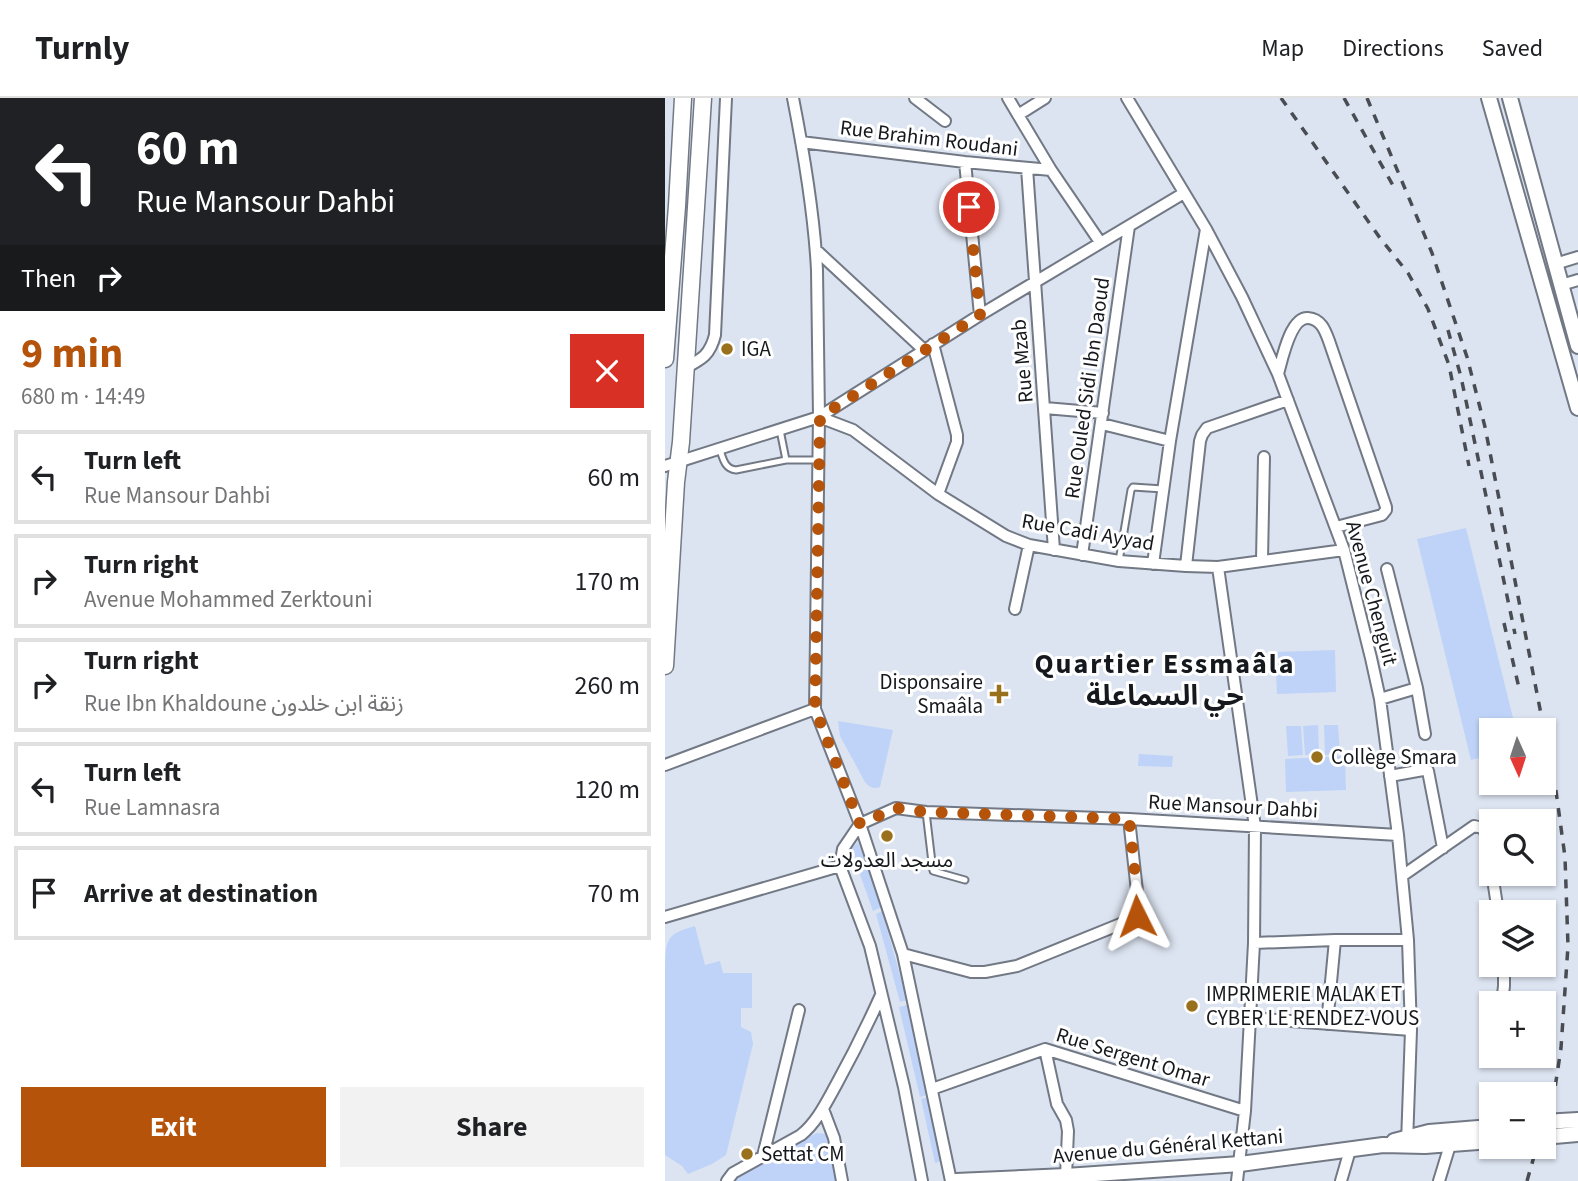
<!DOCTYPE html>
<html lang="en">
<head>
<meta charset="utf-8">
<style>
  body { margin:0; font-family:"Source Sans 3","Noto Sans Arabic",sans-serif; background:#f2f2f2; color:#202124; height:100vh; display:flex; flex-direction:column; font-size:26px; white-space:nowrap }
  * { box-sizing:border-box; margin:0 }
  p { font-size:23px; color:#757577 }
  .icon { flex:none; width:38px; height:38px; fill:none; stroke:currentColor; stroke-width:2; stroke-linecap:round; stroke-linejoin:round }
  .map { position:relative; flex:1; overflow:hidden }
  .side { display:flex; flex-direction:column; background:#fff; width:665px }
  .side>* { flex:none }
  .top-card { background:#202124; color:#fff; overflow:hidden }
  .needle { width:46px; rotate:177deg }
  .buttons { position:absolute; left:814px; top:620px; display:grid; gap:14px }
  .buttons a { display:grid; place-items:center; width:77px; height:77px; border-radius:0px; background:#fff; box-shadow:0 2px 5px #0004; font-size:35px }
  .pin { position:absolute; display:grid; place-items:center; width:60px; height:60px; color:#fff; margin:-30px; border:4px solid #fff; border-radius:50%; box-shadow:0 2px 7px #0007 }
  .me { position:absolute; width:77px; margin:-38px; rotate:357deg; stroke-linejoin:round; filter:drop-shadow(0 0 5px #0008) }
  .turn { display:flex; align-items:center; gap:24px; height:147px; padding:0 21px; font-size:32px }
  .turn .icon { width:91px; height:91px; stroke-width:2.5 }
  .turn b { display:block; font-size:49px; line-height:60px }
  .then { display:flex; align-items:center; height:66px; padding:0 21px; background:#0003; gap:14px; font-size:26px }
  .round { display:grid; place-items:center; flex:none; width:74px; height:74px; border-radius:0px; background:#f2f2f2 }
  .head { display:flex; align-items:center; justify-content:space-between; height:119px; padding:0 21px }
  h1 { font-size:42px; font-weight:700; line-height:52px; color:#b45309 }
  .button { display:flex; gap:14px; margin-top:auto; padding:14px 21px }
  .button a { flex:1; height:80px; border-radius:0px; background:#b45309; color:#fff; font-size:28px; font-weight:700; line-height:80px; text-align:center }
  .button a+a { background:#f2f2f2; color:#202124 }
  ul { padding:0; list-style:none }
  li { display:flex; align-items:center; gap:21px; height:94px; margin:0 14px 10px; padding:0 7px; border:4px solid #e0e0e0; border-radius:0px }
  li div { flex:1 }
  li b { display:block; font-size:26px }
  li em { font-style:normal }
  header { display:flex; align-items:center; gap:42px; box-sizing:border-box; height:98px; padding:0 35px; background:#fff; border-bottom:2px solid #e0e0e0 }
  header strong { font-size:33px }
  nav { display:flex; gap:38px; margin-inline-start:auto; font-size:24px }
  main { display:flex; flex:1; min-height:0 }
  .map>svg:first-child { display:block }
</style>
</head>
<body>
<header>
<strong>Turnly</strong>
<nav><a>Map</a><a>Directions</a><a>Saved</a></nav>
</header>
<main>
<section class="side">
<div class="top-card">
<div class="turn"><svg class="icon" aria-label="left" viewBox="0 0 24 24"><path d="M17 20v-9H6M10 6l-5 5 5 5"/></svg><div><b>60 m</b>Rue Mansour Dahbi</div></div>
<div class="then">Then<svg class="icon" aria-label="right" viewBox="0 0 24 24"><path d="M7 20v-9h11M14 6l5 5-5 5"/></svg></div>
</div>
<div class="head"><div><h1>9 min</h1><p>680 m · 14:49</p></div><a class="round" style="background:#d93025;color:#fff"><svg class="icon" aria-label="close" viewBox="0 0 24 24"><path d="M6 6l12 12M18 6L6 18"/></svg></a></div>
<ul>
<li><svg class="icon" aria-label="left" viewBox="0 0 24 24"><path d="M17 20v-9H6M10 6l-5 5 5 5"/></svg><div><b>Turn left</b><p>Rue Mansour Dahbi</p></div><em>60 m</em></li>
<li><svg class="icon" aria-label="right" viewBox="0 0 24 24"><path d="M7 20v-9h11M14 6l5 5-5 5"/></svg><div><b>Turn right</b><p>Avenue Mohammed Zerktouni</p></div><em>170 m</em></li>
<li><svg class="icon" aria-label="right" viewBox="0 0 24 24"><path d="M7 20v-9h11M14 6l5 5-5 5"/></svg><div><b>Turn right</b><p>Rue Ibn Khaldoune زنقة ابن خلدون</p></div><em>260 m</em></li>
<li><svg class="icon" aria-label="left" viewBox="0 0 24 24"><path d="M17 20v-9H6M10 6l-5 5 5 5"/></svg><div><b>Turn left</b><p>Rue Lamnasra</p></div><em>120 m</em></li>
<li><svg class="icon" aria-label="arrive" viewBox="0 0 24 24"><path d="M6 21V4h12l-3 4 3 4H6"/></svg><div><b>Arrive at destination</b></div><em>70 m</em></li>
</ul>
<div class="button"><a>Exit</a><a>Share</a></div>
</section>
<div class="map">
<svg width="913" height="1083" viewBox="0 0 913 1083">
  <rect width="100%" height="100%" fill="#dce4f1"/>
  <path fill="#bed3f7" d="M801,430l50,202h-25v25l-20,5 -54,-221z
    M670,552l1,42 -59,2 -2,-42z
    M173,623l55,9 -13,57c-7,2 -10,1 -15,-5l-25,-46z
    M653,627l1,29 -14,1 -2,-29z
    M659,627h14l2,29 -15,1z
    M621,628h15l2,29 -15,1z
    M474,656l34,2 -1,11 -34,-1z
    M680,658l1,34 -60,2 -1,-33z
    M193,744l24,65 -9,4 -22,-62z
    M217,813l25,89 -7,2 -24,-88z
    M30,828l10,39 15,-4 3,12h29v35h-11v19l10,5 2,12 -27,111 -14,9 -24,10 -6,-8 -17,-11v-189c1,-28 2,-32 30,-40z
    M242,907l20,90 -7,2 -21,-90z
    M263,999l14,64 -7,2 -14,-64z
    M152,1035l11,1 10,47h-108l-1,-2z"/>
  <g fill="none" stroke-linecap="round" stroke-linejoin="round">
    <g stroke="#727985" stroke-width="9">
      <path id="lane" d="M115,332l6,30
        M55,352c3,9 5,19 16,20l50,-10h33
        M454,463l12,-71 2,-3 30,2
        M261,714l7,59 32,9"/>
    </g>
    <g stroke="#727985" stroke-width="14">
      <path id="street" d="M128,0c11,56 21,114 24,172l2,147 -4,292 45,115 43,130 48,227
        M250,0l30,23
        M343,0l43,72 49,72
        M462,0l79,131 36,68 36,77 66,176 27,108 9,41 18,136 10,105 3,90 -4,113
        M353,17l27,-17
        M136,44l164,20 86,8
        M300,64l15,153
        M362,70l27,382
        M151,152l108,100
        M890,166l23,-7
        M896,187l17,-5
        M268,246l24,91v7l-19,52
        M20,270c17,-9 25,-13 30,-33l11,-237
        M613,276c4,-14 12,-57 30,-56 13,1 17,12 21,23l57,166v3l-4,5 -46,12
        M380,310l58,5
        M154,319l34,13 85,64 68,42 23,9 90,16 67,5 32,1 126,-17
        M437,326l68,17
        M0,368l154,-49 161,-102 204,-122
        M417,457l47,-329
        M597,462l2,-103
        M488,466l17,-123 36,-212
        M521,468l14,-125 2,-6 5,-7 81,-28
        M553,469l37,260 -1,116 -4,75 -5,93 -8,70
        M722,471l30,119 8,46
        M350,511l14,-64
        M715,601l37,-11
        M0,667l150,-56
        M725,678l33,-6 5,1 15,77
        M195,726l36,-16 30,4 203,7 269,16
        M175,768l30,80 34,141 18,94
        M827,775l6,39
        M737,778l72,-50 9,2 3,6 5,31
        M0,819l175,-51 3,-17 17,-25
        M589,845l81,-3h73
        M238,856l68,18h14l32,-6 116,-47 5,-3 1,-7 -10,-90
        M837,905l2,-17v-22
        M585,920l161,12
        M662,926l8,-84
        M380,951l12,55 9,16 2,11 -2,45
        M830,962v-5
        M267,991l113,-40 200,62
        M158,1011l11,29 8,43
        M98,1058l36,-146
        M62,1083l6,-8 68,-38c16,-13 25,-32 35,-50 16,-29 31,-59 45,-90
        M676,1083l9,-31
        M774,1083l11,-36"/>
    </g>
    <g stroke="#727985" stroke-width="18">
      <path id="secondary" d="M824,0l89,310
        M845,0l68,248
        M878,1024l35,-2
        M878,1039l35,-3
        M729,1043l35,-9 62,-5
        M291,1083l110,-5 174,-12 143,-19 42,1 66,-5"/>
    </g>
    <g stroke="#727985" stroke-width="19">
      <path id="primary" d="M0,261l12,-153 6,-108
        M0,568l11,-184 5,-40 22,-344"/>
    </g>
    <use href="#lane" stroke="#fff" stroke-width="5"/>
    <use href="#street" stroke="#fff" stroke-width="10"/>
    <use href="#secondary" stroke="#fff" stroke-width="14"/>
    <use href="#primary" stroke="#fff" stroke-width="16"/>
    <path stroke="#494d53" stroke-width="3.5" stroke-dasharray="9 9" stroke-linecap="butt" d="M616,0l99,140 28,35 20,36 21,56 20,101
      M679,0l51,91
      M702,0l65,155 35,104 18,70 71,364 9,66 3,89 -7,102 -9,60 -9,36
      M783,232l13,47 54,257
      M839,525l15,65
      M862,1083l10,-35"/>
  </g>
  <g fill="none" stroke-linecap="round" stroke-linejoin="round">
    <path stroke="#b45309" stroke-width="12" stroke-dasharray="0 21.6" d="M304,109l11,108 -160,102 -5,292 45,115 36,-16 30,4 203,7 10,90 -2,7"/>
  </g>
  <g fill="#99701c" stroke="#fff" stroke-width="2.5">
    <circle cx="62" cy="251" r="7"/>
    <path d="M330.5 585.5h7v7h7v7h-7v7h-7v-7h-7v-7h7z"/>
    <circle cx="652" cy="659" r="7"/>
    <circle cx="222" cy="738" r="7"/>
    <circle cx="527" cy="908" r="7"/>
    <circle cx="82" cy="1056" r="7"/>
  </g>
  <g text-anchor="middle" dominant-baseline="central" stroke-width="6" stroke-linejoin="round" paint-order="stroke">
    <g font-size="21" fill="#15181c" stroke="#fff">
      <text transform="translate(264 40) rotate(7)">Rue Brahim Roudani</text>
      <text transform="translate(357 263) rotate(-95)">Rue Mzab</text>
      <text transform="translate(422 290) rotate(-82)">Rue Ouled Sidi Ibn Daoud</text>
      <text transform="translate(423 434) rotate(10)">Rue Cadi Ayyad</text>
      <text transform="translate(707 495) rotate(75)">Avenue Chenguit</text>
      <text transform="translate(568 708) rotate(3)">Rue Mansour Dahbi</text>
      <text transform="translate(468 959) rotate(17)">Rue Sergent Omar</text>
      <text transform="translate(503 1048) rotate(-5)">Avenue du Général Kettani</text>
    </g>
    <g font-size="21" fill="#15181c" stroke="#fff" text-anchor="start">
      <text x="76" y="251">IGA</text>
      <text x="318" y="584" text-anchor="end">Disponsaire<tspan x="318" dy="24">Smaâla</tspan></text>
      <text x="666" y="659">Collège Smara</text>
      <text x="222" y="762" text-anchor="middle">مسجد العدولات</text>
      <text x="541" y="896">IMPRIMERIE MALAK ET<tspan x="541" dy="24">CYBER LE RENDEZ-VOUS</tspan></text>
      <text x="96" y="1056">Settat CM</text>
    </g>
    <g font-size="28" font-weight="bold" letter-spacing="2" fill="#15181c" stroke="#fff">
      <text x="500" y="566">Quartier Essmaâla<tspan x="500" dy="32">حي السماعلة</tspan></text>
    </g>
  </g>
</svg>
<div class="buttons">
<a><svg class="needle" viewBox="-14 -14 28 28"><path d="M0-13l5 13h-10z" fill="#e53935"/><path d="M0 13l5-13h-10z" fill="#757577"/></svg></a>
<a><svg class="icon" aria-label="search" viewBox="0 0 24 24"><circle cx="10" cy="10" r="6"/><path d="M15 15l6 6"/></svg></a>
<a><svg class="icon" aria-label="layers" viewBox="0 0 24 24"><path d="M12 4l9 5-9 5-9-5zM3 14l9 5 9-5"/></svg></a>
<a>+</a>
<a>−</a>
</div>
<div class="pin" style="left:304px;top:109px;background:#d93025"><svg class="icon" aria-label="arrive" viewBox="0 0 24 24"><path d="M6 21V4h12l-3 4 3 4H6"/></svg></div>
<svg class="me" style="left:472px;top:818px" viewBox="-20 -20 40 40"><path d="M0-17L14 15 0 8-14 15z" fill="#b45309" stroke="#fff" stroke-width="4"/></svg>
</div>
</main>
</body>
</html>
